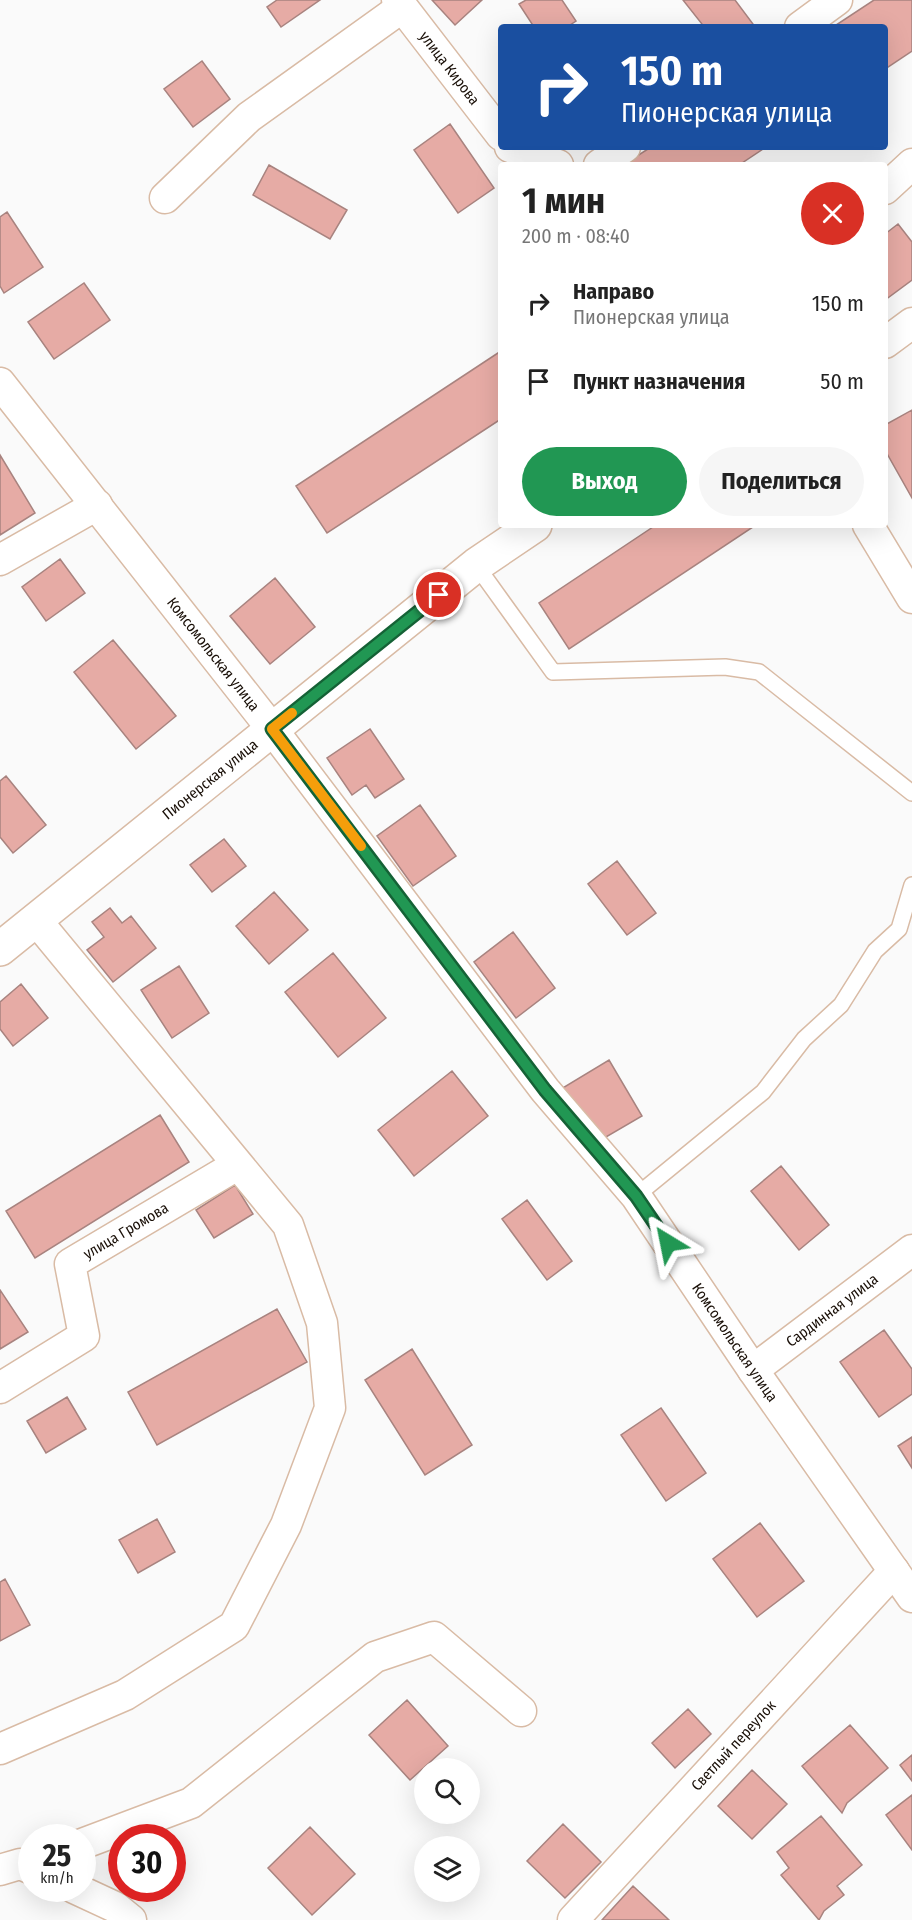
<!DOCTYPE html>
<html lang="ru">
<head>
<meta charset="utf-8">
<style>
  body { margin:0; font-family:"Fira Sans Condensed",sans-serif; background:#f6f6f6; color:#222; height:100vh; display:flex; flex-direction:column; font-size:22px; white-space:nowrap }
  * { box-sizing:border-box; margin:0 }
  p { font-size:20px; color:#767676 }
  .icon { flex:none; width:33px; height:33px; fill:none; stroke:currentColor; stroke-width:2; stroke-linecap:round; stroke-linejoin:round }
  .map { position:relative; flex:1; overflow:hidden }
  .sheet { position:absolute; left:498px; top:162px; width:390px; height:366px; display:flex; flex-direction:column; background:#fff; border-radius:6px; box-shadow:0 6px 24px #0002 }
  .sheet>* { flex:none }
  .guide { position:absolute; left:498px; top:24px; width:390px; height:126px; border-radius:6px; box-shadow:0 6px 24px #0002; background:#1a4fa0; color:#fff; overflow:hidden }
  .controls { position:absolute; left:414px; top:1758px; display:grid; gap:12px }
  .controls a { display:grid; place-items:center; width:66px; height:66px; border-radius:50%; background:#fff; box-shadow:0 6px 24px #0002; font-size:30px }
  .speed { position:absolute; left:18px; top:1824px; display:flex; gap:12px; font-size:30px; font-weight:700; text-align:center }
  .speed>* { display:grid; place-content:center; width:78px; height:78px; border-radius:50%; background:#fff; box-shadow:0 6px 24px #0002; line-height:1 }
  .speed small { font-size:15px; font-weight:400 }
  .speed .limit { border:9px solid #d22; background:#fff; color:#111 }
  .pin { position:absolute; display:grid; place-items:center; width:51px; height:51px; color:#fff; margin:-26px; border:3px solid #fff; border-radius:50%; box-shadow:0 2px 6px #0007 }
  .me { position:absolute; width:66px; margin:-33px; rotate:325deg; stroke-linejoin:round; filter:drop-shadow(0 0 4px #0008) }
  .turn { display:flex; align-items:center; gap:21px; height:126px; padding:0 24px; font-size:27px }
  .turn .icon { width:78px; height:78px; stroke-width:2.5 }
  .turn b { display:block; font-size:42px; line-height:51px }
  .round { display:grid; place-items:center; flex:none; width:63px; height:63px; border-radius:32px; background:#f6f6f6 }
  .headline { display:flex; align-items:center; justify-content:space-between; height:102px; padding:0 24px }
  h1 { font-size:36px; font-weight:700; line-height:45px }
  .action { display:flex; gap:12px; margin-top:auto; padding:12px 24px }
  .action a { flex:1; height:69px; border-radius:36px; background:#219753; color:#fff; font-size:24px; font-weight:700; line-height:69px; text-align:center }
  .action a+a { background:#f6f6f6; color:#222 }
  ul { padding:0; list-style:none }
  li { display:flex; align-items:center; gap:18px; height:78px; padding:0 24px }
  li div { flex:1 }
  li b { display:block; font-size:22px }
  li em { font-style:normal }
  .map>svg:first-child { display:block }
</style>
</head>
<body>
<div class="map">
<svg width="912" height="1920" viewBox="0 0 912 1920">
  <rect width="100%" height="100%" fill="#fafafa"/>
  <path fill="#e6aba5" stroke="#a8837f" stroke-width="1.5" d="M277,0h43l-39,27 -14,-20z
    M432,0h50l-27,25z
    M526,0h36l14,21 -9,6h-33l-15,-23z
    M683,0h52l18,24 -4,3h-51l4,-3z
    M874,0h38v51l-27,18v-42h-52z
    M202,61l28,38 -37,28 -29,-38z
    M450,124l44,64 -36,25 -44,-63z
    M651,147h115l-27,18h-116z
    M269,165l78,45 -17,29 -77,-44z
    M7,212l36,55 -39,26 -4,-7v-69z
    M898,224l14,18v38l-27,20v-66z
    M84,283l26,37 -56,39 -26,-37z
    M501,351v68l-174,114 -31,-47z
    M912,410v88l-27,-48v-25z
    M0,455l35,58 -35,22z
    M656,525h100l-187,124 -30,-46z
    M60,559l25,34 -39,28 -24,-34z
    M275,578l40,49 -45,37 -40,-48z
    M113,640l63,76 -40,33 -62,-77z
    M370,729l34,50 -29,19 -9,-13 -14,10 -25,-37z
    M6,776l40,49 -33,28 -13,-16v-56z
    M420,805l36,51 -43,30 -36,-50z
    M224,839l22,27 -34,26 -22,-27z
    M617,861l39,52 -29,22 -39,-51z
    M274,892l34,38 -39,34 -33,-38z
    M110,908l12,15 9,-7 25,32 -43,34 -26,-32 17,-13 -12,-15z
    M513,932l42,56 -39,30 -42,-56z
    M333,953l53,65 -48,39 -53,-65z
    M179,966l30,47 -37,25 -31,-48z
    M21,984l27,34 -35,28 -13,-17v-27z
    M609,1060l33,56 -48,28 -33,-55z
    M452,1071l36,45 -74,60 -36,-46z
    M160,1115l29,47 -154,96 -29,-47z
    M781,1166l48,59 -30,25 -48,-59z
    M235,1185l18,29 -39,24 -18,-28z
    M527,1200l45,61 -25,19 -45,-61z
    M0,1290l28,42 -28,17z
    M277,1309l30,53 -150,83 -29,-53z
    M884,1330l28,39v25l-33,23 -39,-55z
    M412,1349l60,96 -47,30 -60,-95z
    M67,1397l19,32 -40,24 -19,-32z
    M661,1408l45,65 -40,28 -45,-66z
    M912,1437v31l-14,-22z
    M157,1519l18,33 -37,21 -19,-33z
    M760,1523l44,58 -47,36 -44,-58z
    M5,1579l25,46 -30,16v-59z
    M407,1700l41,46 -38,34 -41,-45z
    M688,1709l23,25 -36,34 -23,-25z
    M850,1725l38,43 -41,35 -5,10 -40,-47z
    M912,1755v26l-12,-16z
    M752,1770l35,34 -35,35 -34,-33z
    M912,1795v55l-26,-35z
    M821,1816l41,49 -25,21 7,9 -20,16 -5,9 -38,-45 8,-7 -12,-16z
    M563,1824l38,38 -36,36 -38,-37z
    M310,1827l45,47 -43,41 -44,-47z
    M633,1886l36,34h-67z"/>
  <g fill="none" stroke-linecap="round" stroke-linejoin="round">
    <g stroke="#d9bba5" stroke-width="18">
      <path id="lane" d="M476,565l77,107 172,-5 34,5 153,121
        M636,1196l127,-104 41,-53 37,-34 34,-54 24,-22 13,-44"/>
    </g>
    <g stroke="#d9bba5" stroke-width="33">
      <g id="street">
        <path id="s1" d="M397,0l104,135"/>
        <path d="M800,27l37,-27"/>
        <path d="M510,147l48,18"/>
        <path d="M599,165l26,-18"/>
        <path d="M885,189l27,-25"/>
        <path d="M165,198l84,-81 152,-109"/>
        <path d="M885,343l27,-20"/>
        <path id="s2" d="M0,383l272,346 273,361 91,106 117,174 159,227"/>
        <path d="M868,525l44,73"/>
        <path d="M0,560l97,-55"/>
        <path id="s3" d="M753,1370l159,-120"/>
        <path id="s4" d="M0,1388l84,-52 -14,-72 167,-99"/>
        <path d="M0,1749l125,-54 109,-69 52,-101 44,-117 -8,-85 -34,-98 -252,-305"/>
        <path d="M82,1844l109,-41 184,-146 59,-20 87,74"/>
        <path d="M0,1870l20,-6 12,5"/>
        <path d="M74,1888l41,19 16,13"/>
        <path id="s5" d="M573,1920l321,-349"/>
      </g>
    </g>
    <g stroke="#d9bba5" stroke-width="36">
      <g id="secondary">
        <path id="s6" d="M0,949l476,-384 59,-40"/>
      </g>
    </g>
    <use href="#lane" stroke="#fff" stroke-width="15"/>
    <use href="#street" stroke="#fff" stroke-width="30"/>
    <use href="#secondary" stroke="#fff" stroke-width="33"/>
  </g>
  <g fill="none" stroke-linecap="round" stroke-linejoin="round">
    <g stroke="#156236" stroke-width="15">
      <path id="route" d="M439,595l-167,134 273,361 91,106 32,47"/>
    </g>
    <use href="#route" stroke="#219753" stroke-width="10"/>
    <path stroke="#f59e0b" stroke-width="10" d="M292,713l-20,16 89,117"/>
  </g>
  <g text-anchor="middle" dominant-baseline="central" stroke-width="4.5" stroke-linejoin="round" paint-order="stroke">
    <g font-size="15" fill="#190f07" stroke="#fafafa">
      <text stroke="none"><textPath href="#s1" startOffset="86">улица Кирова</textPath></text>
      <text stroke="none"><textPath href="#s2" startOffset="345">Комсомольская улица</textPath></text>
      <text stroke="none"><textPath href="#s6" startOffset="270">Пионерская улица</textPath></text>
      <text stroke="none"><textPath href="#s4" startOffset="237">улица Громова</textPath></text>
      <text stroke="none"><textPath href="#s3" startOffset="99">Сардинная улица</textPath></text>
      <text stroke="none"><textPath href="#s2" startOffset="1209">Комсомольская улица</textPath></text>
      <text stroke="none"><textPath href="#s5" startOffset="237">Светлый переулок</textPath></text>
    </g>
  </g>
</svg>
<div class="controls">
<a><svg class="icon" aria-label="search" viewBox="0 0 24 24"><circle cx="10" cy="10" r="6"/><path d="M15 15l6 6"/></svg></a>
<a><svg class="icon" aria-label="layers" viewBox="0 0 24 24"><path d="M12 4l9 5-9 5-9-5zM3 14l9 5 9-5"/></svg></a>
</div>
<div class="speed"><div>25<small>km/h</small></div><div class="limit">30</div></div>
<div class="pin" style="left:439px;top:595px;background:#d93025"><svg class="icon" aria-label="arrive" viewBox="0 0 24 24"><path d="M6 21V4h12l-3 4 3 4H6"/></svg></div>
<svg class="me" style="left:668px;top:1243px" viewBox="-20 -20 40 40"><path d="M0-17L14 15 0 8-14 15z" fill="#219753" stroke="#fff" stroke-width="4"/></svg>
<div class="guide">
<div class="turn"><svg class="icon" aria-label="right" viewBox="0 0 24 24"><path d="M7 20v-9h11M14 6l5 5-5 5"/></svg><div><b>150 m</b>Пионерская улица</div></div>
</div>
<section class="sheet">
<div class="headline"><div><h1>1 мин</h1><p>200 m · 08:40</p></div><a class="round" style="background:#d93025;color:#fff"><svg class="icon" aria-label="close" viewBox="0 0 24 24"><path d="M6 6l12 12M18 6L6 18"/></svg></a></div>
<ul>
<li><svg class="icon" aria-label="right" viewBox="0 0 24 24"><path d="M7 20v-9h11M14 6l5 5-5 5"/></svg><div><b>Направо</b><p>Пионерская улица</p></div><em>150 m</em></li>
<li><svg class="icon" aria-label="arrive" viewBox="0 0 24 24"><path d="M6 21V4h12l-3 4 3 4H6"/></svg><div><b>Пункт назначения</b></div><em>50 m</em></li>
</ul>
<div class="action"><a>Выход</a><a>Поделиться</a></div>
</section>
</div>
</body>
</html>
